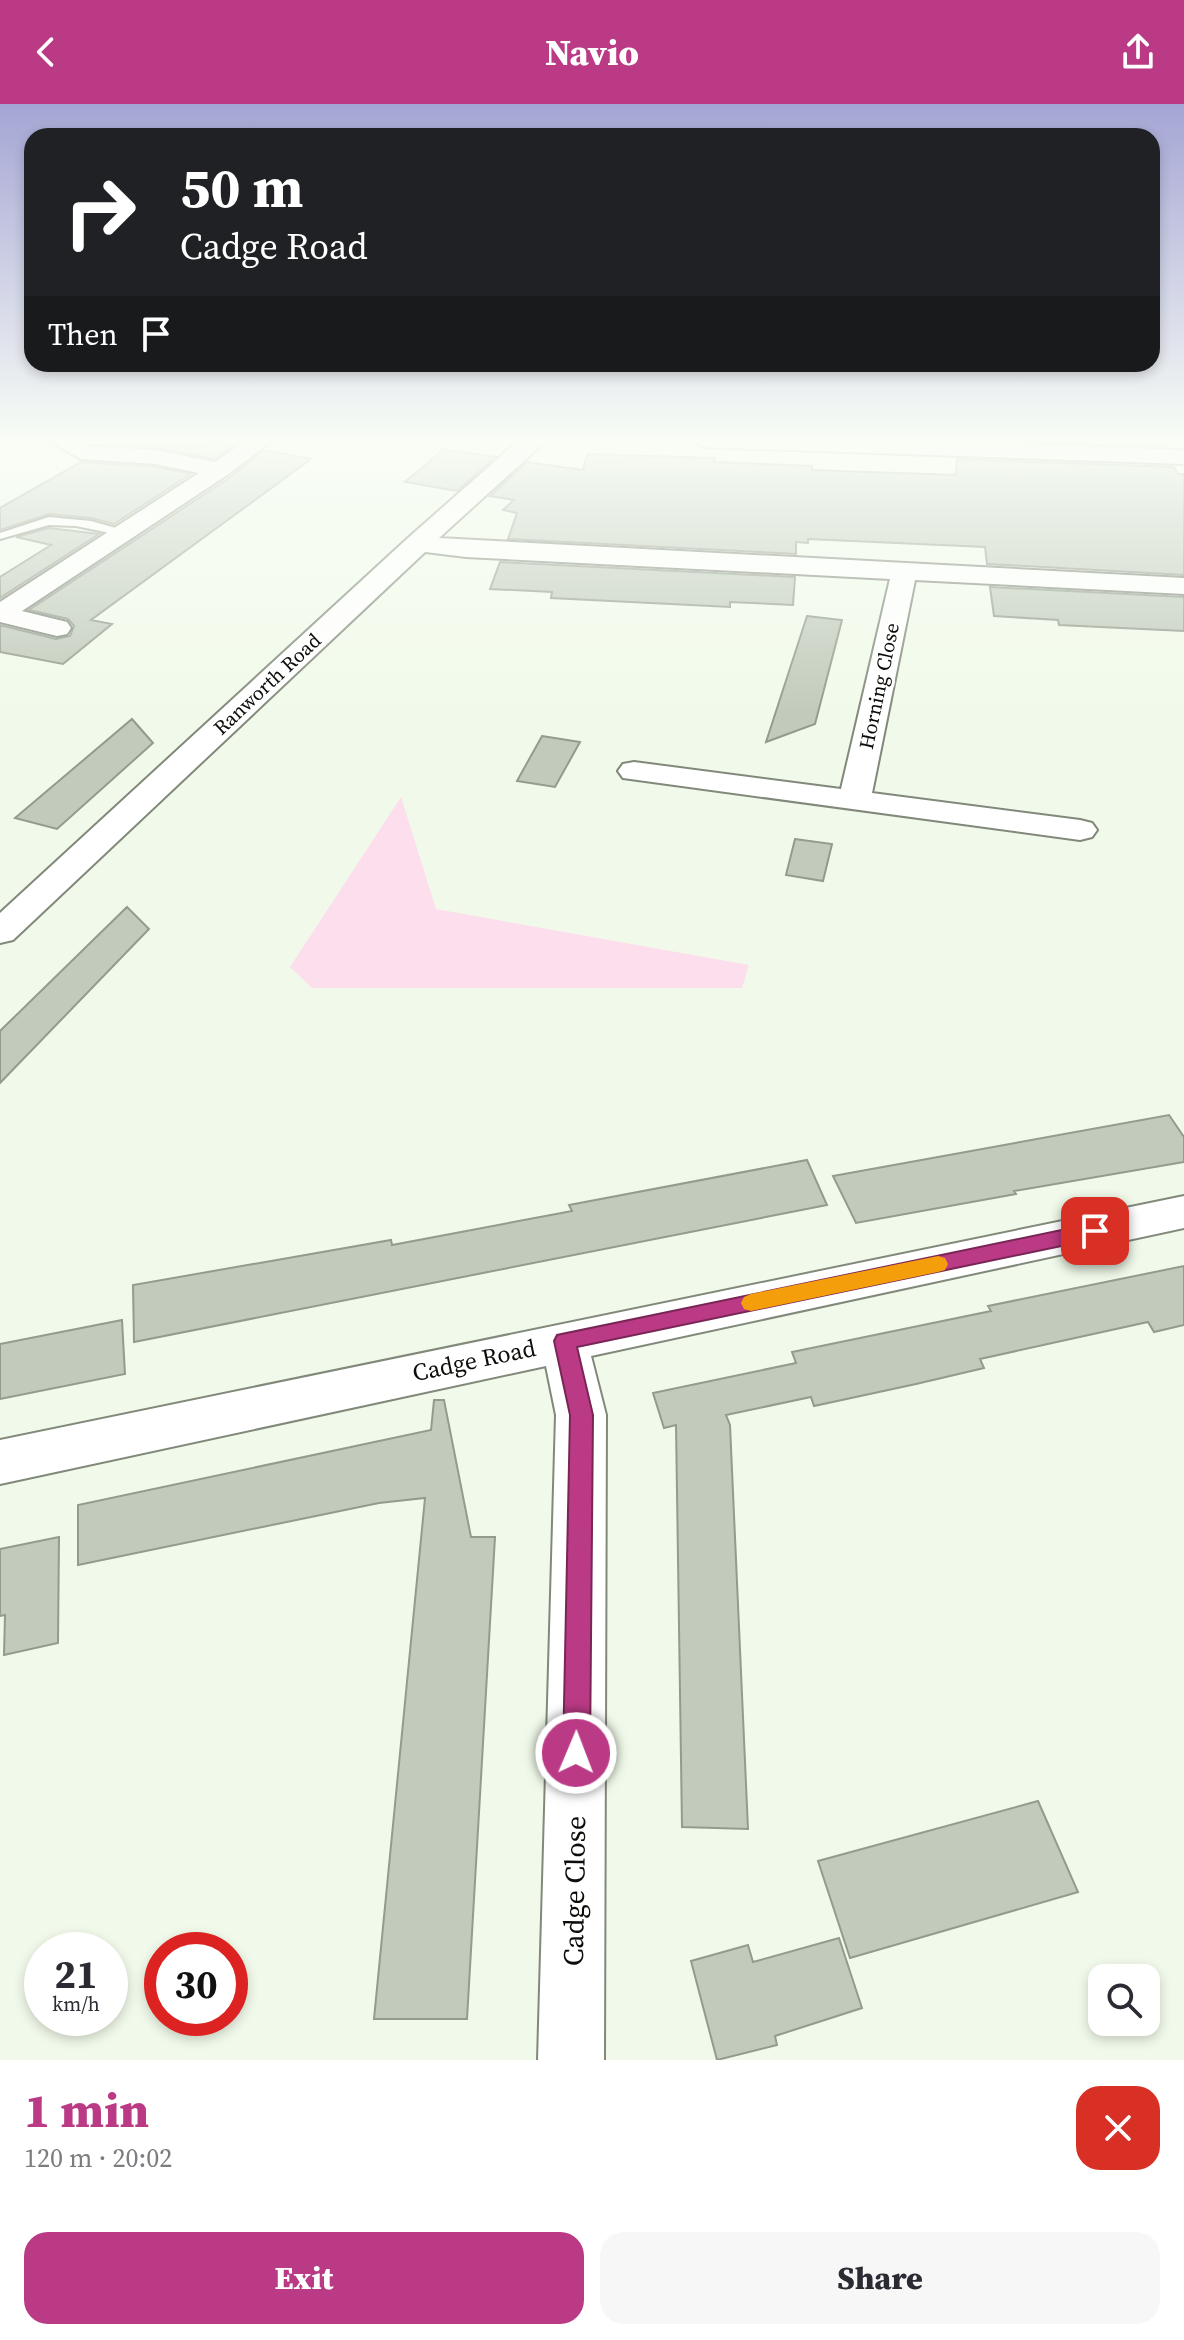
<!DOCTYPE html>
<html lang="en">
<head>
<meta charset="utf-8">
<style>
  body { margin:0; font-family:"Source Serif 4",serif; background:#f7f7f7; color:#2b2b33; height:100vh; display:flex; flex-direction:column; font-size:30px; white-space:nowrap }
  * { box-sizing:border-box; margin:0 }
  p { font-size:26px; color:#7c7c81 }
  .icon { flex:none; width:44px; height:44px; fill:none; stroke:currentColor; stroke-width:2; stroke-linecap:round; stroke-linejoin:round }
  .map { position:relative; height:1956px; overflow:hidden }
  .details { display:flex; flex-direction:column; background:#fff; flex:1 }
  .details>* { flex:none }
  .hud { position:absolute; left:24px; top:24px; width:1136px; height:244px; border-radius:24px; box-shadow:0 4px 12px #0003; background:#202124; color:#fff; overflow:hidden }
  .tools { position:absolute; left:1088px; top:1860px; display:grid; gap:16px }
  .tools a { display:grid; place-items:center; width:72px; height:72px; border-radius:16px; background:#fff; box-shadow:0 4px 12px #0003; font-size:40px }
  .speed { position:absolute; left:24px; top:1828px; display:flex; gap:16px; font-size:40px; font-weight:700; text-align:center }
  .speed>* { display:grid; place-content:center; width:104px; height:104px; border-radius:50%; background:#fff; box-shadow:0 4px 12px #0003; line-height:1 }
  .speed small { font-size:20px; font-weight:400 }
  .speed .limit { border:12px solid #d22; background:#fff; color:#111 }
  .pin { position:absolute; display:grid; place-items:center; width:68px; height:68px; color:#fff; margin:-34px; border-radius:16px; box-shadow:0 4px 12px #0006 }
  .me { position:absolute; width:88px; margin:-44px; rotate:1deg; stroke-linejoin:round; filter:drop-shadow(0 0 6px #0008) }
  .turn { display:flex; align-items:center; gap:28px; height:168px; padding:0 24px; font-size:36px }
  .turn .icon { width:104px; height:104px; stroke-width:2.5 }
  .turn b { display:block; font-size:56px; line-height:68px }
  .then { display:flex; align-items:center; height:76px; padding:0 24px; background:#0003; gap:16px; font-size:30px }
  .round { display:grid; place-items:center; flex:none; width:84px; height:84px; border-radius:24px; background:#f7f7f7 }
  .head { display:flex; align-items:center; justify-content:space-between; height:136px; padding:0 24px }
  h1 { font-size:48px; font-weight:800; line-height:60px; color:#ba3a85 }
  .button { display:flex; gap:16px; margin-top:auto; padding:16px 24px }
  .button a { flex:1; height:92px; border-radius:24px; background:#ba3a85; color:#fff; font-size:32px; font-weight:800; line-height:92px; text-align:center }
  .button a+a { background:#f7f7f7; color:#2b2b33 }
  header { display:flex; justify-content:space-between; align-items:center; height:104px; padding:0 24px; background:#ba3a85; color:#fff; font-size:36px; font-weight:800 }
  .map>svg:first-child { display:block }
</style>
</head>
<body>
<header><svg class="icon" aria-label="back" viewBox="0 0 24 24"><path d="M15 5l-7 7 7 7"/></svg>Navio<svg class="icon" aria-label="share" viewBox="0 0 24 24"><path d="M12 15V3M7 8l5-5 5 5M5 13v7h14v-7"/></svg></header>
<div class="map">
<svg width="1184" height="1956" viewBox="0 0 1184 1956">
  <rect width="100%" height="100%" fill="#f1faea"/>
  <path fill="#fddeec" d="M401,693l35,112 313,56 -7,23h-430l-22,-21z"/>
  <path fill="#c1cabb" stroke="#939b8d" stroke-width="2" d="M119,336h92l24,5 -21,14 -58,-12 -44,-3z
    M1002,336h161l2,6z
    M444,345l51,8 -38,34 -52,-9z
    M264,346l47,9 -220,161 21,4 -49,40 -63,-12v-27l56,14 14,-3 4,-10 -6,-7 -39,-9 200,-132z
    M587,350l128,4 -1,4 98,4v4l144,5 1,-16 217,8 4,7h6v101l-197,-11 -2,-17 -177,-8v4l-12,-1v12l-288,-15 9,-26 -14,-3 11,-10 -24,-4 37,-34 56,8z
    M81,358l75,5 35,7 -77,50 -23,-6 -42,-4 -49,16v-22z
    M49,424l50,6 -99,64v-21l51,-32 -35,-8z
    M500,458l295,15 -2,28 -63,-3v5l-179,-9 1,-6 -62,-3z
    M990,483l194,10v34l-125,-6 -1,-5 -64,-4z
    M807,512l35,4 -27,104 -49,18z
    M132,615l21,24 -96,86 -42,-11z
    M542,632l38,6 -25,45 -38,-6z
    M795,735l37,5 -9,37 -37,-6z
    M127,803l22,22 -149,154v-52z
    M1169,1011l15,22v25l-170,29 2,3 -160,29 -23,-47z
    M807,1056l20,45 -693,137 -1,-57 258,-45 1,5 180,-34 -3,-6z
    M1184,1162v59l-30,7 -6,-10 -168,37 4,9 -68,16 -102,22 -3,-9 -85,18 4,10 18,404 -66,-2 -6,-402 -12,3 -11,-35 143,-30 -4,-11 199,-41 -3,-5z
    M122,1216l3,54 -125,25v-55z
    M434,1296h10l27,137h24l-28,482h-93l51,-521 -46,5 -301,62v-60l353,-75z
    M59,1433l-1,106 -54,12 1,-40 -5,1v-67z
    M1038,1697l40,91 -228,66 -32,-97z
    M839,1834l23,70 -87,28 2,9 -60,15 -26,-99 57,-16 5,17z"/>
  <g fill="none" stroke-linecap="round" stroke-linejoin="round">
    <g stroke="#81897b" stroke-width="4">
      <path id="service" d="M49,413l42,4 39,11 -6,4 -48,-10 -27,-1 -49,14v-6z"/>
    </g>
    <g stroke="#81897b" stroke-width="4">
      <path id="minor" d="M47,336h29l10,6 70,4 59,12 32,-22h26l-46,35 -205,136 45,11 4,6 -4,6 -10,2 -57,-14v-20l199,-129 -43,-9 -75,-5z
        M519,336h28l-108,98 745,40v16l-269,-14 -43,213 208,27 12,3 5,7 -5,7 -12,3 -457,-62 -5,-7 5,-7 11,-2 207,27 49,-210 -424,-22 -41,-5 -412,388 -13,3v-30l408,-375z
        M693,336h214l277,10v14l-480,-17z
        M1184,1092v32l-593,128 15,59 -2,645h-66l18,-645 -10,-49 -546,118v-44z"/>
    </g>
    <use href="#service" fill="#fff" fill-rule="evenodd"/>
    <use href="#minor" fill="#fff" fill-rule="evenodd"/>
  </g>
  <linearGradient id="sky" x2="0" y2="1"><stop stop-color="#a4a5d4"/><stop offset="0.55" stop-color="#f9fdf6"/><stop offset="1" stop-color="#f9fdf6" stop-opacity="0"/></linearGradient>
  <rect width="1184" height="610" fill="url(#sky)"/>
  <path fill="#ba3a85" stroke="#792656" stroke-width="2" d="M1095,1119l7,3 3,5 -3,5 -7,3 -518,108 16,68 -3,338 -4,9 -10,4 -9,-4 -4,-9 7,-338 -16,-74 3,-6z"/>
  <path fill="#f59e0b" d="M938,1152l7,2 3,6 -3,6 -7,2 -187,39 -7,-2 -3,-6 3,-6 7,-3z"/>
  <g text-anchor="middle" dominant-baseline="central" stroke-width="6" stroke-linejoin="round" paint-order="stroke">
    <g font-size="20" fill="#0a0d08" stroke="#fff">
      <text transform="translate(267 580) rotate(-43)">Ranworth Road</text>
      <text transform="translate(879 582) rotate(-78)">Horning Close</text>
    </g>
    <g font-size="24" fill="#0a0d08" stroke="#fff">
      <text transform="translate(474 1256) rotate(-12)">Cadge Road</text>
    </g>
    <g font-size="28" fill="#0a0d08" stroke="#fff">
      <text transform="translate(574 1787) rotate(-89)">Cadge Close</text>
    </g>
  </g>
</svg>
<div class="tools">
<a><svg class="icon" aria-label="search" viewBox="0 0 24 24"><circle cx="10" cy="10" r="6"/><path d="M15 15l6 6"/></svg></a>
</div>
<div class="speed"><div>21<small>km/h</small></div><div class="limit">30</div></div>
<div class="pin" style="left:1095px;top:1127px;background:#d93025"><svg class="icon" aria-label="arrive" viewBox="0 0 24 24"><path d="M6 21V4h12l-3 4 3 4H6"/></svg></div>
<svg class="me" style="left:576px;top:1649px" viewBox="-20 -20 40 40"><circle r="17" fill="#ba3a85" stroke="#fff" stroke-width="3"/><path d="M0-11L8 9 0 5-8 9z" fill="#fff"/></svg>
<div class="hud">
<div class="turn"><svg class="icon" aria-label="right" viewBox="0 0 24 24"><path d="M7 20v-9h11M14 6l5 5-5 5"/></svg><div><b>50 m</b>Cadge Road</div></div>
<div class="then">Then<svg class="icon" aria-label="arrive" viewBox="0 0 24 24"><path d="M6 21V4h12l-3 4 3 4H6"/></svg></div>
</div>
</div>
<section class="details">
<div class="head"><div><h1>1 min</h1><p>120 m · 20:02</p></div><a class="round" style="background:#d93025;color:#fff"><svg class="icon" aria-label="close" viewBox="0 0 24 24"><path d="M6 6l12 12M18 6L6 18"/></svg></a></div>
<div class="button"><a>Exit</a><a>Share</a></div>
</section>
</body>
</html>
